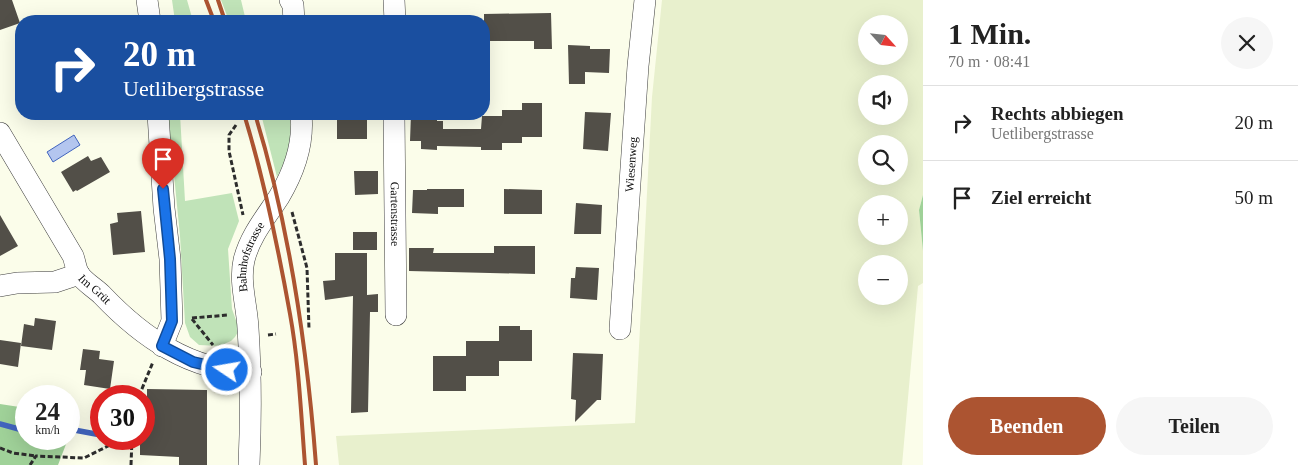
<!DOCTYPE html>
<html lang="de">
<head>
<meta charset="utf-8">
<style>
  body { margin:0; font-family:"Times New Roman",serif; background:#f6f6f6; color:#222; height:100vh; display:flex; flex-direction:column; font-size:19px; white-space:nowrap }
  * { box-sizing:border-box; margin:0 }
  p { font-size:16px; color:#767676 }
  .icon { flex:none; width:28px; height:28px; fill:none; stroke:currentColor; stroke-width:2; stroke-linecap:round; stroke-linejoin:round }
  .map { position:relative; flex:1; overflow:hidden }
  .panel { display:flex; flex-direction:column; background:#fff; width:375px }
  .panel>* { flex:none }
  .banner { position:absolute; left:15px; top:15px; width:475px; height:105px; border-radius:20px; box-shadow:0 5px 20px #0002; background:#1a4fa0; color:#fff; overflow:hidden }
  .needle { width:32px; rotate:117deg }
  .controls { position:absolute; left:858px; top:15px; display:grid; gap:10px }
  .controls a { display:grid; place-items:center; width:50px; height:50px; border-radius:50%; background:#fff; box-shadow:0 5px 20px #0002; font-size:25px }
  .speed { position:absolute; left:15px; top:385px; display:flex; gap:10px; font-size:25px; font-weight:700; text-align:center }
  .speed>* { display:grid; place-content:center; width:65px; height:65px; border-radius:50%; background:#fff; box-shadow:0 5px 20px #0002; line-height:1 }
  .speed small { font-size:12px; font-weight:400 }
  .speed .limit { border:8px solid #d22; background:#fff; color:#111 }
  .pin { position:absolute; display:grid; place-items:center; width:42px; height:42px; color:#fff; margin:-51px -21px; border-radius:50% 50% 50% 0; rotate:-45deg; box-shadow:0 0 5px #0007 }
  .pin .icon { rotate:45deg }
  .me { position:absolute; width:55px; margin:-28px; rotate:282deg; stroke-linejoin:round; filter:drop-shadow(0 0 4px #0008) }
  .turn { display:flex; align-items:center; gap:18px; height:105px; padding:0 25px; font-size:22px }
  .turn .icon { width:65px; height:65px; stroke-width:2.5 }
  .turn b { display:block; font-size:35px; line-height:42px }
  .round { display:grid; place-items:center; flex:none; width:52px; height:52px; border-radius:26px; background:#f6f6f6 }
  .overview { display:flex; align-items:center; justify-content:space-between; height:85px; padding:0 25px }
  h1 { font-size:30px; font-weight:700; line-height:38px }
  .primary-button { display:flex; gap:10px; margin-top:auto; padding:10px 25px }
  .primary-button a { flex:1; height:58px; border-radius:30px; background:#ac5431; color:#fff; font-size:20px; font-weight:700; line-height:58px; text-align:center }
  .primary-button a+a { background:#f6f6f6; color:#222 }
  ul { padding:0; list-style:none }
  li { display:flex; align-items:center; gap:15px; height:75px; padding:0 25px; border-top:1px solid #e0e0e0 }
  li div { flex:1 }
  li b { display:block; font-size:19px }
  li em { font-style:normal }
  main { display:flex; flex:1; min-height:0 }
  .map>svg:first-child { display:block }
</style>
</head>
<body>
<main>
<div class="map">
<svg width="923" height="465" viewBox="0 0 923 465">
  <rect width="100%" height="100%" fill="#fbfdea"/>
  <path fill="#e8f0cd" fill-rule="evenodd" d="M662,0h261v195l-4,15 4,41v32l-5,3 -16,179h-563l-3,-29 299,-13 17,-326zM866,24h33v32h-33zM866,84h33v32h-33zM866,144h33v32h-33zM866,204h33v32h-33zM866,264h33v32h-33z"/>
  <path fill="#c0e3b8" d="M172,0h15l6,21h-18z
    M221,0h20l5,21h-17z
    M168,114h12l5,87 47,-8 7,28 -11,28 4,60 6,17v6l-3,5 -4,4 -12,5 -20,-1 -9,-8 -5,-14 -5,-87z
    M261,114h29l1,30 -5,15 -9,18z"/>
  <path fill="#a0d299" d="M923,195v56l-4,-41z
    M0,404l26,4v31h42l-10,26h-58z
    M69,413l9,2 -9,23z"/>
  <path fill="#b4c6ef" stroke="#4265bf" d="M74,135l6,10 -27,17 -6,-10z"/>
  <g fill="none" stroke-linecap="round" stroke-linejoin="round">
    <path stroke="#4265bf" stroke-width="5.5" d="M0,424l26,7
      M69,429l32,6"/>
  </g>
  <path fill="#524f48" d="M0,0h12l8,23 -20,7z
    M551,13l1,36h-18v-8h-50v-27z
    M568,45l22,1v3h20l-1,24 -24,-1v12h-16z
    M522,103h20v34h-20v6h-20v7h-21v-3l-44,-1v4l-16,-1v-8h-11l1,-27h26v7h6v8h38l1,-13h20v-6h20z
    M585,112l26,1 -3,38 -25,-2z
    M337,114h30v25h-30z
    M88,156l3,5 10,-4 9,15 -33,19 -1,-1 -3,2 -12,-20z
    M354,171h24v23l-23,1z
    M427,189h37v18h-26v7l-26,-1 1,-23h14z
    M504,189l38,1v24h-38z
    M576,203l26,2 -1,29h-27z
    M141,211l4,41 -32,3 -3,-31 8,-2 -1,-9z
    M0,215l18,31 -18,10z
    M353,232h24v18h-24z
    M494,246h41v28l-126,-3v-23h25l-1,5h61z
    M335,253h32v42l11,-1v18h-8l-2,100 -17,1 2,-117 -28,4 -2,-19 12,-1z
    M576,267l23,1 -2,32 -27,-2 1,-20h4z
    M35,318l21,3 -4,29 -31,-4 3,-22 10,2z
    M499,326h21v4h12v31h-33v15h-33v15h-33v-35h33v-15h33z
    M0,340l21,3 -3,24 -18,-3z
    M83,349l17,2 -1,8 15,2 -4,28 -26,-4 2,-15h-6z
    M573,353l30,1 -2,46h-4l-22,22 1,-22 -5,-1z
    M147,389l60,1v75h-28v-8l-39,-2v-16h4v-23h3z"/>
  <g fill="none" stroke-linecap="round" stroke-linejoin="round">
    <g stroke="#3e3e3e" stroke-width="22">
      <g id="minor">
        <path d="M147,0l3,21"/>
        <path d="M290,0l3,5 1,16"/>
        <path d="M394,0l1,21"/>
        <path d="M158,114l6,94 6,51 2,62 -10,25"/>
        <path id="s1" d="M394,114l2,201"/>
        <path id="s2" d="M0,133l73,123c2,5 3,14 6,18 5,8 16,14 23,21 40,42 88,76 149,77"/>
        <path d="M0,286l17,-3 38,-1 24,-8"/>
        <path id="s3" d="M620,329l18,-263 7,-66"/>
        <path id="s4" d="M249,465c2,-46 2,-91 -1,-137 -1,-22 -9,-46 -4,-68 6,-24 22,-43 35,-63 15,-25 25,-54 22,-83"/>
      </g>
    </g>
    <path stroke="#2d2d2d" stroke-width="3" stroke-dasharray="5 2.5" stroke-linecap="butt" d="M236,125l-7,10v16l14,64
      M292,212l15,56 2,61
      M192,318l36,-3
      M192,319l21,26
      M268,335l8,-1
      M139,396l14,-34
      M0,448l13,5 23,3
      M30,465l6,-9 48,2 28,-14 6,-5
      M131,465l1,-26"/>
    <use href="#minor" stroke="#fff" stroke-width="21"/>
    <path stroke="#ac5431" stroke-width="4" d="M206,0l8,21
      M218,0l7,21
      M244,114c20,65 34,133 46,200 9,49 11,101 15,151
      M255,114c35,114 52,232 61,351"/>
  </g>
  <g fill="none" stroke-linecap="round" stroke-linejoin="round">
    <g stroke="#114b97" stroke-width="12">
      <path id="route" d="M163,189l7,70 2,62 -10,25 31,16 34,8"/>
    </g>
    <use href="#route" stroke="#1a73e8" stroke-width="9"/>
  </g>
  <g text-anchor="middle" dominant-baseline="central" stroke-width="5" stroke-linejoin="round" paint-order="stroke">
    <g font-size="12" fill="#0b0b0b" stroke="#fff">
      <text stroke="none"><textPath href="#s3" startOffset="165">Wiesenweg</textPath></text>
      <text stroke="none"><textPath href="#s1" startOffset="100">Gartenstrasse</textPath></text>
      <text stroke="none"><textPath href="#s4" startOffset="210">Bahnhofstrasse</textPath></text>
      <text stroke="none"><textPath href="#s2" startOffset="184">Im Grüt</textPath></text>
    </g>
  </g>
</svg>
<div class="controls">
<a><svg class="needle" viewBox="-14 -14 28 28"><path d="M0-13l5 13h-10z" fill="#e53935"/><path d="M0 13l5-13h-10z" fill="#767676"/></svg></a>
<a><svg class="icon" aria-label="sound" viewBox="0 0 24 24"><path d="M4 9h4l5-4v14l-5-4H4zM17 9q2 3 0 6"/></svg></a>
<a><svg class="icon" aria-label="search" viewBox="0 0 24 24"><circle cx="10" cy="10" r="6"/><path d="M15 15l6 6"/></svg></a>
<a>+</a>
<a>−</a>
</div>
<div class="speed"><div>24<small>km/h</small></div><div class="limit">30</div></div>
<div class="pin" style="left:163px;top:189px;background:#d93025"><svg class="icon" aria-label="arrive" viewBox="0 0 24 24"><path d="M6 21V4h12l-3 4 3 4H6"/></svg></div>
<svg class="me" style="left:227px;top:370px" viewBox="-20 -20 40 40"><circle r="17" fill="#1a73e8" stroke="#fff" stroke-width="3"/><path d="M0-11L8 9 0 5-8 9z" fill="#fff"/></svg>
<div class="banner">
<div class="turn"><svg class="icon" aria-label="right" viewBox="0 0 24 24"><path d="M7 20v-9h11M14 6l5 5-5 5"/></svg><div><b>20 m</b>Uetlibergstrasse</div></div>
</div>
</div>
<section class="panel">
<div class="overview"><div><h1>1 Min.</h1><p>70 m · 08:41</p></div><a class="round"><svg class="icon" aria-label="close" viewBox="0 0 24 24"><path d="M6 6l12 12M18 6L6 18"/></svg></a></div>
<ul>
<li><svg class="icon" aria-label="right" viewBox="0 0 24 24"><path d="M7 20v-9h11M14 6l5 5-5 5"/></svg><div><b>Rechts abbiegen</b><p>Uetlibergstrasse</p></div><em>20 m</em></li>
<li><svg class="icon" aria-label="arrive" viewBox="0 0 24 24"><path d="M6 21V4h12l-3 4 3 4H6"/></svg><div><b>Ziel erreicht</b></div><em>50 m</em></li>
</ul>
<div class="primary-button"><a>Beenden</a><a>Teilen</a></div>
</section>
</main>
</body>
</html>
